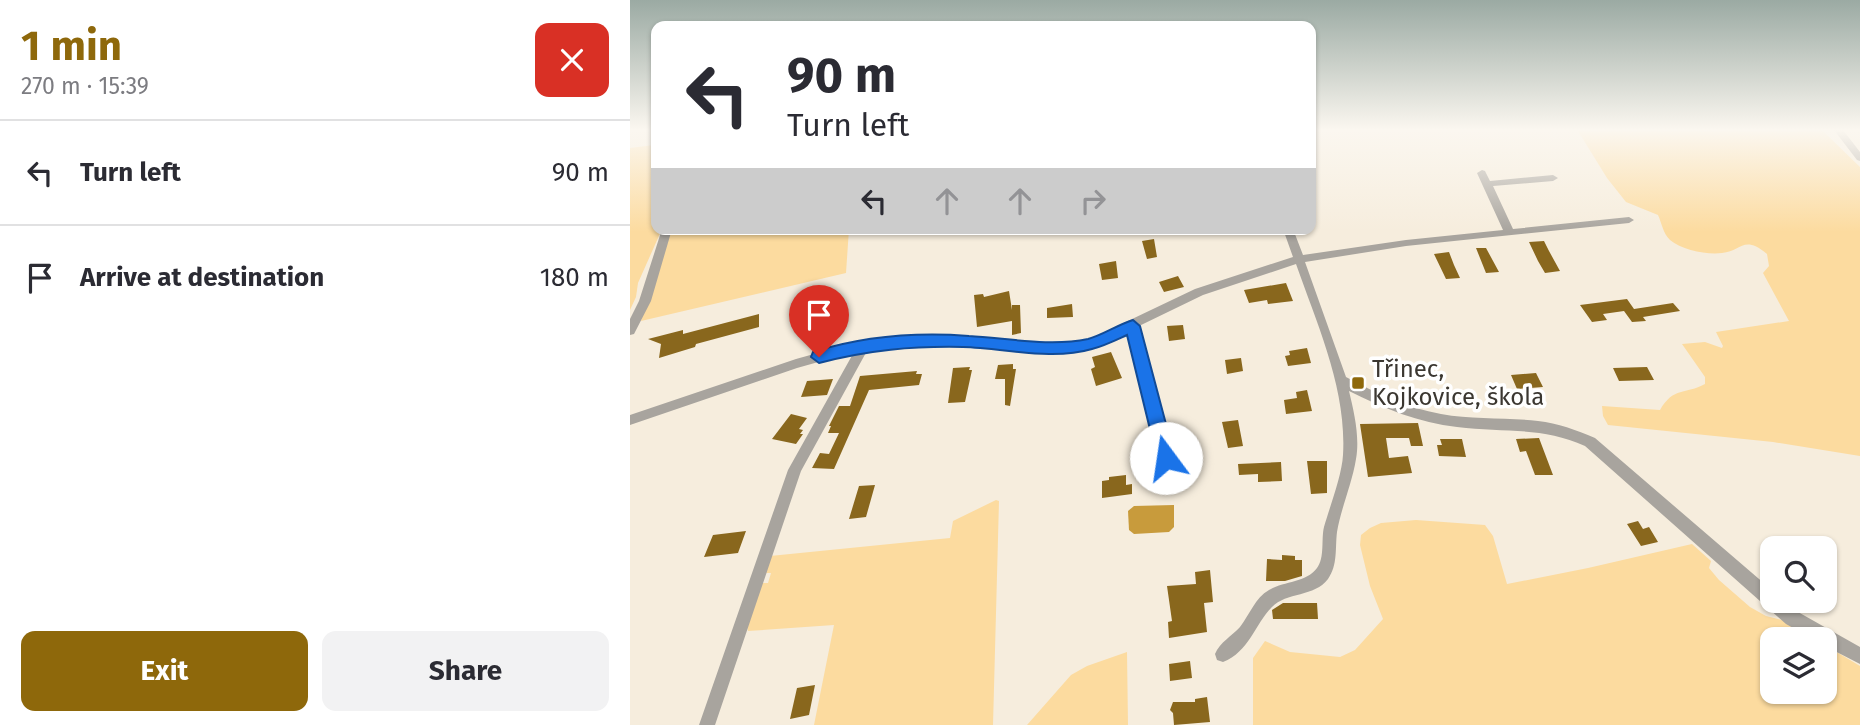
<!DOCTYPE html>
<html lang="en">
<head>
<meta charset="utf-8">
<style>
  body { margin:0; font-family:"Fira Sans",sans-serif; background:#f2f2f3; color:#2b2b33; height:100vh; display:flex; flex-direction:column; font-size:26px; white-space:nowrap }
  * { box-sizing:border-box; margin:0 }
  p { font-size:23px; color:#7c7c81 }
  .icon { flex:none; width:38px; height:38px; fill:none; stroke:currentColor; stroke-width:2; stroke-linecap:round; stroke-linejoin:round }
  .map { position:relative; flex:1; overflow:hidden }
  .panel { display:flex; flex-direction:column; background:#fff; width:630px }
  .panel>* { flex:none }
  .banner { position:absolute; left:21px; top:21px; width:665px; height:214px; border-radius:14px; box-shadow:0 2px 5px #0004; background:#fff; color:#2b2b33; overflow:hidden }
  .fabs { position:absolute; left:1130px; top:536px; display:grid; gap:14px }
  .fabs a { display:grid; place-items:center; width:77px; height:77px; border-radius:14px; background:#fff; box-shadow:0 2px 5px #0004; font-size:35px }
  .pin { position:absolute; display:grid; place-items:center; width:60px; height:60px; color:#fff; margin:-72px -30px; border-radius:50% 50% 50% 0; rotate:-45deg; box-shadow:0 0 7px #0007 }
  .pin .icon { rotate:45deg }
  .me { position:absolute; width:77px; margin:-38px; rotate:346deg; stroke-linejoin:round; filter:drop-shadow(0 0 5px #0008) }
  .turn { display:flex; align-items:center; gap:24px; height:147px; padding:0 21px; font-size:32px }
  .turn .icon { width:91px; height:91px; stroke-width:2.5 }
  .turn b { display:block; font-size:49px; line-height:60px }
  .lanes { display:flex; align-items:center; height:66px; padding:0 21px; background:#0003; justify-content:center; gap:35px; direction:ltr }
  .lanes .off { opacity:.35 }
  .round { display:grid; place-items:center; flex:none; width:74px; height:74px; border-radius:14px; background:#f2f2f3 }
  .summary { display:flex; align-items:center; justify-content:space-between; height:119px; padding:0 21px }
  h1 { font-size:42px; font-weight:700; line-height:52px; color:#8e680b }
  .primary-button { display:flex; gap:14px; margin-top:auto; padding:14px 21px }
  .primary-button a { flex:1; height:80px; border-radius:14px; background:#8e680b; color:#fff; font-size:28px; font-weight:700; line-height:80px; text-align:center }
  .primary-button a+a { background:#f2f2f3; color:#2b2b33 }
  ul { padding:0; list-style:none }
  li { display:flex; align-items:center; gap:21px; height:105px; padding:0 21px; border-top:2px solid #e1e1e2 }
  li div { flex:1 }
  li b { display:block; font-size:26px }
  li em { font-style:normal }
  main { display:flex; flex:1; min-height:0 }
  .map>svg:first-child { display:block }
</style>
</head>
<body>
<main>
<section class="panel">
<div class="summary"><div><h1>1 min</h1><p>270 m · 15:39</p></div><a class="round" style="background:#d93025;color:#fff"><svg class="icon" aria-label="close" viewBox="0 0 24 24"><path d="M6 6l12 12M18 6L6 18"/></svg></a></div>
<ul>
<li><svg class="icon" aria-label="left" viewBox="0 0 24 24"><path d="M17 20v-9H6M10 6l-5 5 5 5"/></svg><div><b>Turn left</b></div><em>90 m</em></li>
<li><svg class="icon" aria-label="arrive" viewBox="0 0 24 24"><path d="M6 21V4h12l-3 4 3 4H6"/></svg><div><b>Arrive at destination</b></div><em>180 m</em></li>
</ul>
<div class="primary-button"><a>Exit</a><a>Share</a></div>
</section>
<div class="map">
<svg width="1230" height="725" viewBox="0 0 1230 725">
  <rect width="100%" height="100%" fill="#f6eddd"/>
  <path fill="#fcdb9f" d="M948,131h245l37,36v289l-87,-14 -165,-17 -5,-9 -1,-10 58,4c14,-24 25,-15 45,-26v-7l-23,-33 23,-2 17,6 1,-2 -7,-14 73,-11 -26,-48 6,-7 -2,-12c-24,-20 -26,-2 -45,-1 -15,2 -40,-3 -52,-13 -7,-7 -8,-16 -12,-25l-32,-13 -19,-24z
    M24,145l2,1v83h6l-24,54 -2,14 -6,13v-162z
    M41,229h178l-3,44 -205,48z
    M366,500l3,1 -6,224h-179l20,-100 -86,6 -1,-5 14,-43h7l3,-10h-5l4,-17 180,-18 3,-17z
    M786,520l69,5 8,11 14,48 81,-16 104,-24 19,17 -2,7 10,12 31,27 16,9 20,5 30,18h-43v52h52v-46l35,21v59h-607v-67l12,-17 25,11 50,5 15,-7 28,-31 -13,-33 -10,-41 1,-10 9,-7 11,-5z
    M497,652l1,73h-101l44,-50 16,-9z"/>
  <path fill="#c89b3c" d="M544,505v22l-5,5 -35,2 -5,-4 -1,-19 6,-5z"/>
  <path fill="#89671d" d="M524,239l3,18 -10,2 -5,-18z
    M914,241l5,10 11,20 -15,2 -7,-12 -9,-19z
    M846,248h10l13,24 -13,1z
    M819,252l5,13 6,13 -14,1 -12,-25z
    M486,261l2,17 -16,2 -3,-16z
    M548,276l6,11 -20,5 -5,-10z
    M656,283l7,18 -25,3 -1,-4 -18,3 -5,-13z
    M379,291l3,19v-5h8l1,28 -9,2v-14l-35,6 -3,-32 9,-1 1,3z
    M997,299l7,10 39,-6 7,8 -37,6 3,4 -14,1 -8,-11 -21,3 4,6 -15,2 -12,-17z
    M442,304l1,13 -26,1v-10z
    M129,314v13l-63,17 -1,3 -36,11 2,-14 -13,-5 35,-9v4z
    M553,325l2,14 -16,2 -2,-15z
    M677,348l4,15 -23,3 -3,-10 5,-1 -1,-4z
    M481,352l11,26 -26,8 -5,-17 4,-2 -3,-10z
    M611,358l2,13 -16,3 -2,-14z
    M383,364v5h3l-6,37 -5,-1v-26h-10l3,-14z
    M340,367l-1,3h3l-7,32 -17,1 5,-35z
    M1017,367l7,13 -35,1 -6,-13z
    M287,371l-1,3h6l-3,11 -50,5 -35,79 -22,-1 8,-15 9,1 10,-21h-11l3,-7h-2l10,-20h11l10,-30z
    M906,373l7,14 -26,2 -6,-14z
    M203,379l-6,16 -26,2 6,-16z
    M677,390l5,21 -26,3 -2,-14 13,-2 -1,-6z
    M161,414l16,4 -8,11 4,1 -3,4h3l-7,10 -24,-5z
    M608,420l5,26 -15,2 -6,-26z
    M788,423l5,23h-12l-2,-8h-23l3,20 19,-2 4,17 -44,4 -8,-53z
    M909,438l14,37h-18l-9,-24 -6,1 -4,-13z
    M810,439h22l4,18 -27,-1 -2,-11h5z
    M677,461h20v32l-16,1z
    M651,462l1,19 -24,1v-8l-19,1 -1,-11z
    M496,475v10l6,-1v10l-30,4v-17l7,-1v-3z
    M245,485l-9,32 -17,2 10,-33z
    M1008,521l5,8 6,-2 9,15 -17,4 -14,-22z
    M116,531l-8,22 -34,4 9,-22z
    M652,555l13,1v4h7v16l-17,5h-19l1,-22 15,1z
    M580,570l3,32 -9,1 3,29 -38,6 -1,-16 4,-1 -5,-35 29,-2 -1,-12z
    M653,603h34l1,16h-45l-1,-9z
    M560,661l2,17 -22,3 -1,-17z
    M185,685l-6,30 -19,4 7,-31z
    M577,697l3,25 -36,3 -1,-12 -3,-3 3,-8h22v-3z"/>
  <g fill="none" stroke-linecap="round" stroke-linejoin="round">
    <path fill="#a8a49e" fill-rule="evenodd" d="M1204,130h9l17,22v9l-3,-1z
      M852,170l3,1 5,10 63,-6 5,3 -5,3 -60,5 20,43 116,-12 5,3 -5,3 -223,23 -101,16 41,115c30,16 61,31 95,37 32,6 65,3 97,7 20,2 38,9 57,17l178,153v9h11l14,12 62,35v17l-35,-18v-7h-12l-27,-15 -201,-178c-43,-20 -82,-13 -128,-19 -38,-4 -74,-19 -108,-36 5,21 11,46 7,68 -4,25 -15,49 -19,73 -2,16 1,33 -9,47 -13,18 -42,13 -56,28 -17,17 -23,45 -49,55l-6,-2 -2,-6c5,-12 17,-18 25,-27 10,-13 15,-29 29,-37 15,-9 37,-7 48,-22 8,-10 4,-29 7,-41 6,-21 18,-52 19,-72 4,-66 -26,-131 -47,-191l-93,31 -64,31 34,132 -2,4 -5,2 -5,-2 -2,-4 -31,-127 -38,18 -39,4 -86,-7h-59l-38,3 -67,122 -86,254h-16l89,-255 66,-118 -57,16 -167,57v-10l166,-56 68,-19 42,-4h59l86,7 37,-3 107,-51 98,-32 -10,-28h10l10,26 103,-15 97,-10 -26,-57z
      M32,229h10l-21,72 -17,33 -4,1v-16l9,-18z"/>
  </g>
  <linearGradient id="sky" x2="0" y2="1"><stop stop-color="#9baaa3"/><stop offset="0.56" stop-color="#fbf7f0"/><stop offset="1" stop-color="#fbf7f0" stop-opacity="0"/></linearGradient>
  <rect width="1230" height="232" fill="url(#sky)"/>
  <path fill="#1a73e8" stroke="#114b97" stroke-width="2" d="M503,320l7,6 35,132 -3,5 -6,2 -6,-2 -3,-5 -30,-123c-11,5 -23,11 -35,14 -41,12 -87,-1 -129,-2 -51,-1 -94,3 -144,16l-8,-6 2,-5c51,-16 103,-20 156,-16 38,2 80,11 119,3 15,-4 29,-14 45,-19z"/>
  <rect fill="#8e680b" stroke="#fff" stroke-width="2.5" x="721" y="376" width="14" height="14" rx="3.5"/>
  <g text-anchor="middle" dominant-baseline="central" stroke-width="7" stroke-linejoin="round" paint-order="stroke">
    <g font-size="24" fill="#3b3731" stroke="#fff" text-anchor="start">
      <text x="742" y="369">Třinec,<tspan x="742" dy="28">Kojkovice, škola</tspan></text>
    </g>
  </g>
</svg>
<div class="fabs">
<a><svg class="icon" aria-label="search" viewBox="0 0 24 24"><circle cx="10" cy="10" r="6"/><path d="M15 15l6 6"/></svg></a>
<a><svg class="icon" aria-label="layers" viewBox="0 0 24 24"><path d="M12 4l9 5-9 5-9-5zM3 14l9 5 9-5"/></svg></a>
</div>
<div class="pin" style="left:189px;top:357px;background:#d93025"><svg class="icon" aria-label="arrive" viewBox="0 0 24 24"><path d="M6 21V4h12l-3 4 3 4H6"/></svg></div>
<svg class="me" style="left:536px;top:458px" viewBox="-20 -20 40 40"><circle r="19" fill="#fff"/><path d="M0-13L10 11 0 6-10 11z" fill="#1a73e8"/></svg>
<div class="banner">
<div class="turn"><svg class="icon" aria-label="left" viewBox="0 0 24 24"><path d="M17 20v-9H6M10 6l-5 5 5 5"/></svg><div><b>90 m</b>Turn left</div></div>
<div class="lanes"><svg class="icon" aria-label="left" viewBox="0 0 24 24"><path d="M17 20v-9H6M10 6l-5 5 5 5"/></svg><svg class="icon off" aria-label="ahead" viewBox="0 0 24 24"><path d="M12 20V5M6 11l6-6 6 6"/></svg><svg class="icon off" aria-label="ahead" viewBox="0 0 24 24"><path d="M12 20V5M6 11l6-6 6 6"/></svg><svg class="icon off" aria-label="right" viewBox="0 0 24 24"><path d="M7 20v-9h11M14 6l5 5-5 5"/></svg></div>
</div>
</div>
</main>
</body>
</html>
